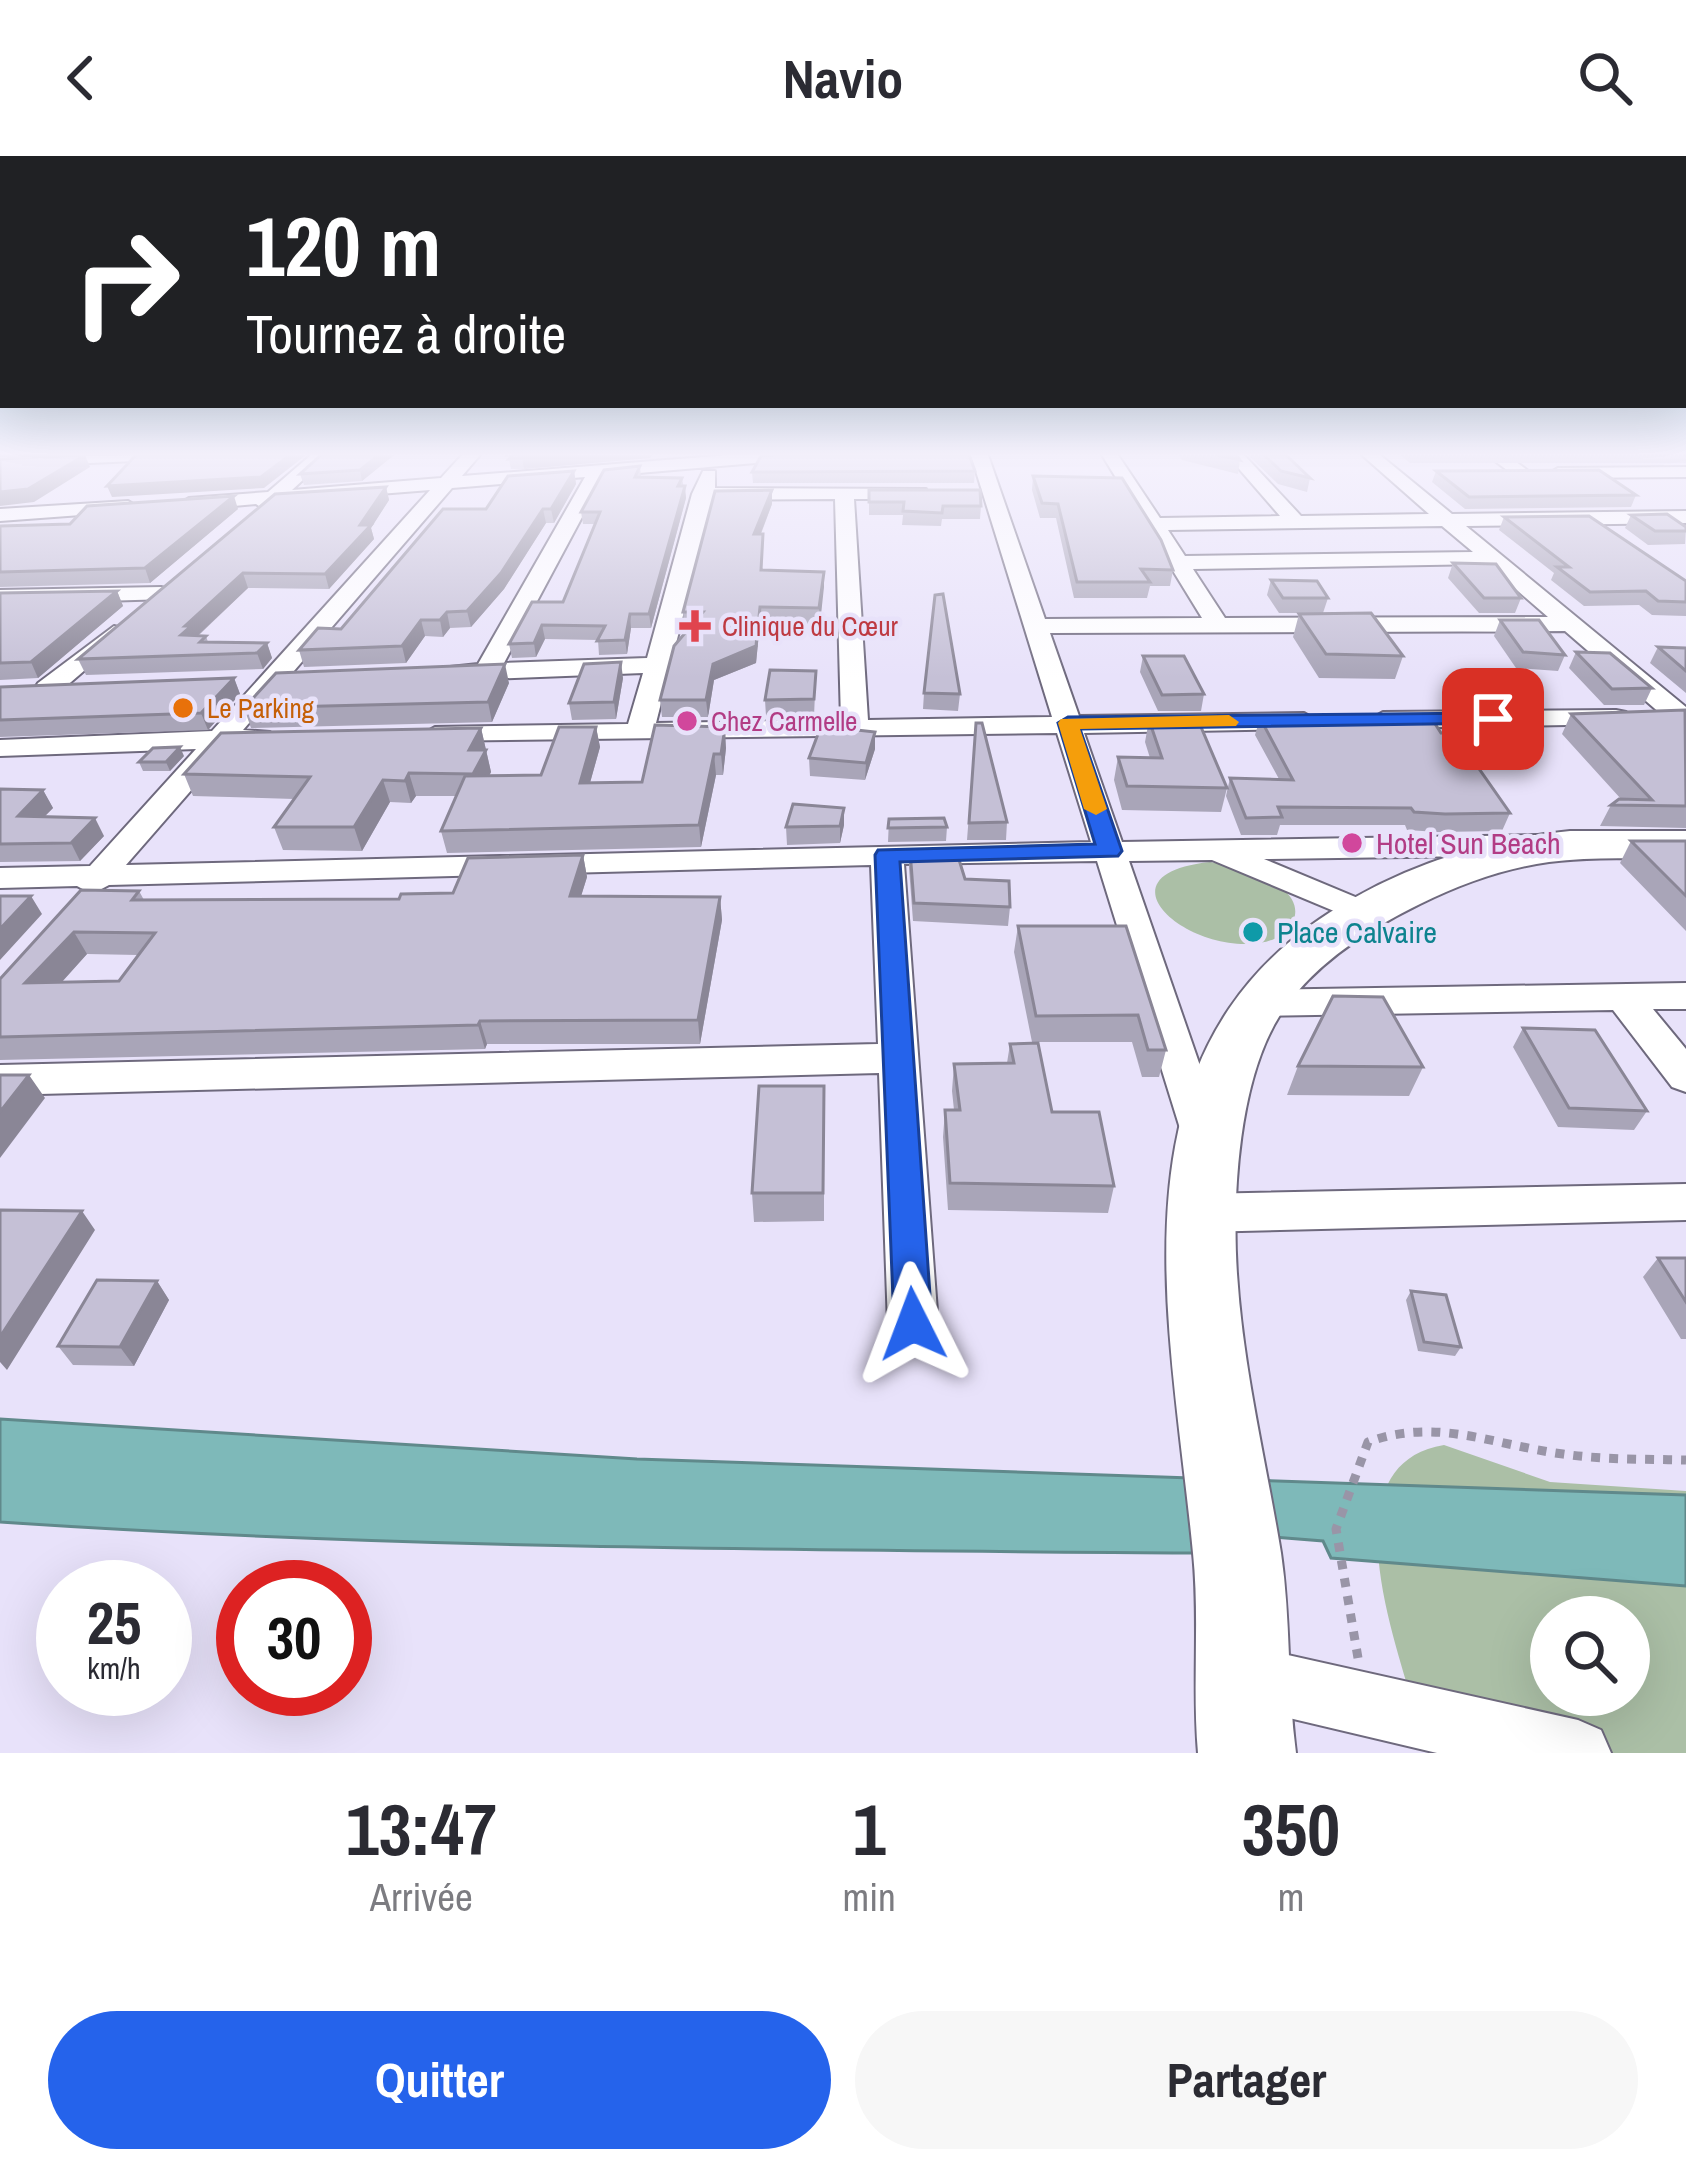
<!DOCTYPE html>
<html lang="fr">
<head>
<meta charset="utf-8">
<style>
  body { margin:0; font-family:"Archivo Narrow",sans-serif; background:#f7f7f7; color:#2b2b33; height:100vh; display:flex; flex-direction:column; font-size:45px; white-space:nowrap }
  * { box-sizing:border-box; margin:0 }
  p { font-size:39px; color:#7c7c81 }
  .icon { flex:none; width:66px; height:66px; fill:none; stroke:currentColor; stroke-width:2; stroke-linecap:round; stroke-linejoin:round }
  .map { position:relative; height:1597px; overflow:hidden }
  .drawer { display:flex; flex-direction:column; background:#fff; flex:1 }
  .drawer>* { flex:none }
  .top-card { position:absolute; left:0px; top:0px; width:1686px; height:252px; box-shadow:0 12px 48px #0002; background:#202124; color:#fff; overflow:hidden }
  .buttons { position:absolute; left:1530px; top:1440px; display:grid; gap:24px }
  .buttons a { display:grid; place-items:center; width:120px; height:120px; border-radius:50%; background:#fff; box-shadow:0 12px 48px #0002; font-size:60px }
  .speed { position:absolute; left:36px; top:1404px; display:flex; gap:24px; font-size:60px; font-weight:700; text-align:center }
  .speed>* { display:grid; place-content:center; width:156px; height:156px; border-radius:50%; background:#fff; box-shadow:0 12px 48px #0002; line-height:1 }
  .speed small { font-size:30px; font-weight:400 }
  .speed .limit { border:18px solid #d22; background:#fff; color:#111 }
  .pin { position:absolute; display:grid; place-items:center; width:102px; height:102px; color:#fff; margin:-51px; border-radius:24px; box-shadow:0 6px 18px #0006 }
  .me { position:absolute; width:132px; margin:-66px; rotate:357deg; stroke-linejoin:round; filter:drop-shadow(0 0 9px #0008) }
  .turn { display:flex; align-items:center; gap:42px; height:252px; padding:0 48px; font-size:54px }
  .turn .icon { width:156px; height:156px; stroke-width:2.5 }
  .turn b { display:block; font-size:84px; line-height:102px }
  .eta { display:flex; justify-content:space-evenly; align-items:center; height:204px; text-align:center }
  .eta b { font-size:72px; font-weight:800; line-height:84px }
  .primary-button { display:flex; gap:24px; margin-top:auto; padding:24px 48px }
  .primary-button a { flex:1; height:138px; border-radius:72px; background:#2563eb; color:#fff; font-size:48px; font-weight:800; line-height:138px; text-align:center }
  .primary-button a+a { background:#f7f7f7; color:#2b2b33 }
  header { display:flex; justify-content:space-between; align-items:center; height:156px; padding:0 48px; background:#fff; font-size:54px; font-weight:800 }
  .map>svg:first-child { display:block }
</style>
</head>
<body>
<header><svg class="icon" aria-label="back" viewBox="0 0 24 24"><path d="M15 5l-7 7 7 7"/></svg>Navio<svg class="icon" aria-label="search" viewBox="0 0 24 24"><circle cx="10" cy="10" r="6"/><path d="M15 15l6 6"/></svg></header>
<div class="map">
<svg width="1686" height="1597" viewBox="0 0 1686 1597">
  <rect width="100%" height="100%" fill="#e8e2fa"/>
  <path fill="#abbfa6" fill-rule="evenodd" d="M1210,706c24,3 50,10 70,25 31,22 10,52 -20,56 -75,11 -165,-69 -50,-81z
    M1444,1289l106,37 136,9v262h-137l-138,-55c-20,-70 -79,-235 33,-253zM1551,1461h78v78h-78z"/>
  <path fill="#7eb9b9" stroke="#60898b" stroke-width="3" d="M0,1263l637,40 1049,36v91l-355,-28 -8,-17 -124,-10v22c-400,-3 -800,-4 -1199,-31z"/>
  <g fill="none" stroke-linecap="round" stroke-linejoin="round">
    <g stroke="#6e697d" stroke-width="4">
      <path id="street" d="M166,299l-9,5 -157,7v-10z
        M311,299h19l-38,35 149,-12 21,-23h18l-18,21 267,-21h68l-8,5 -185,16 -100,187 143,-5 45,-164 11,-23h12v17l211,1v8l-7,2h-65l14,221 184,-3 -81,-262h17l57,164 157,-1 -100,-163h16l42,63 120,-2 -53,-61h17l57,61 128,-2 -67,-59h18l72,59 234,-3v12l-220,3 220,181v22l-10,-2 -111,-96 -515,2 29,83 225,-3 14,8 -14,8 -220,4 38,109 415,-7 16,10 -16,10 -273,4 113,47 5,7 -5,7 -12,4 -153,-64 -83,1 96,277 -6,12 -15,4 -15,-4 -6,-12 -86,-277 -193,3 34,461 -7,16 -18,6 -18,-6 -7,-16 -9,-252 -879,22v-30l878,-21 -7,-179 -762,20 -17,9 -15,-8 -77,2v-20l90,-2 106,-117 -196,7v-16l212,-9 218,-241 -152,12 -13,8 -9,-6 -67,6 -10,-6 10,-6 79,-6zM585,321l-107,187 -28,3 -4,5 13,8 184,-7 -15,51 -193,3 -14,8 4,6 632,-8 34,109 -965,23 102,-117 42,-4 4,-6 -4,-6 -27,-2 209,-242zM835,343l6,221 -185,3 56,-223zM1442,370l31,26 -288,4 -17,-26zM1487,408l61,53 -323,1 -32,-49z
        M1487,299h20l24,18 -15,4z
        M1686,311v10l-128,1 -9,-5 9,-5z
        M128,345l10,6 -3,4 -135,10v-12z
        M161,431l8,2v10l-169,5v-14z
        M114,470l8,2v10l-66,57h-18l-4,-6 4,-6z
        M1616,554l10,2 4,6 -4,6 -243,4 -14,-8 14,-8z
        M1686,827v26h-33l33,40v43l-14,-5 -59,-77 -354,6 -13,-4 -6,-9 6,-9 13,-4z
        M1686,1028v36l-486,12 -16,-6 -7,-13 7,-13 16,-6z
        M1243,1489l335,75 23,10 10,23h-174l-194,-46 -22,-9 -9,-22 9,-22z"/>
    </g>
    <g stroke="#6e697d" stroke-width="4">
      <path id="secondary" d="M1570,675h116v28c-45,0 -91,-3 -137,3 -44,6 -89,22 -129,42 -51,25 -103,58 -136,105 -46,66 -52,187 -47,265 6,95 29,187 44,279 10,67 6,133 15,200h-98c-6,-67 2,-133 -5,-200 -23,-238 -94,-514 161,-655 65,-37 142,-60 216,-67z"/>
    </g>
    <path stroke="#9995a7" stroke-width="9" stroke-dasharray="9 9" stroke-linecap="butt" d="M1358,1502l-22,-129 32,-87c69,-25 125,3 195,12 41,6 82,5 123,6"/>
    <use href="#street" fill="#fff" fill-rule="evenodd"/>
    <use href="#secondary" fill="#fff" fill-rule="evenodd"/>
  </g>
  <path fill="#a9a5b8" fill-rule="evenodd" d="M321,299h73l-32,26 -58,4 -4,-11z
    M504,299h148l-2,3 -126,11h-13l-2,-10 2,-2h-6z
    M1179,299h57l4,5 -2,14 -56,-14z
    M1248,299h38l24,23 -3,14 -29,-8z
    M1400,299h286v8h-276z
    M640,310l1,11 41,1 4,20 -35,130h-20l-4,26 -28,1 -1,-15 -53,-1 -9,18 -24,1 -3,-14 54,-42 32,-78h-12l-2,-12z
    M574,315l2,13 -22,39h-8l-42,66 -33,38 -21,1 -7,9 -18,-1 -19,27 -102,4 -5,-17 42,-21 145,-120z
    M975,315l-1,12h-221l-1,-11z
    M1436,315l200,24 -5,12 -166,2 -33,-27z
    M1033,320l140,94 -3,16h-20l-3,12h-73l-18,-80h-16l-8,-28z
    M386,331l3,13 -18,28 3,11 -45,50 -81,-1 -50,48h8l2,6 59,1 5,15 -9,11 -177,6 -8,-16z
    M772,334v14l-11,30h2l-1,36 62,2 -4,52 -60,-1 -4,40 -42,17 -6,37h-46l-2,-17 30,-72h-6l-1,-16z
    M869,334l112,16 -1,13h-38l-1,7 -39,-1 1,-10h-34z
    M238,353l-88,74 -150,4v-61l70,-2z
    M1631,359l55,12 -1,17 -37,1 -23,-17z
    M1504,361l182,64v35l-34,-1 -13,-10 -55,1 -33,-26 3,-7 -55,-43z
    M1453,407l68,35 -6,15h-36l-31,-35z
    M1271,424l57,18 -5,15h-44l-12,-18z
    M117,435l6,15 -85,72 -38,2v-87z
    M1299,458l104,42 -8,23 -76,-1 -26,-41z
    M1500,464l65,35 -7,16 -42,-3 -22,-32z
    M1658,491l28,1v45l-36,-30z
    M1576,496l76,36 -8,17h-40l-35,-37z
    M1143,500l61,38 -3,17h-43l-18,-39z
    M816,515l-2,45h-48l-1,-16z
    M234,522l6,16 -32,36 -208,7v-50z
    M623,522l-7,41 -44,1 -3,-17z
    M509,527l-17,39 -241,6 -7,-20z
    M924,537l36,1 -2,17 -35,-2z
    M1686,554v118l-86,-2 11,-21 10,-6 -59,-65 9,-20z
    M1260,562l181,15 69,80 -8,18 -64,1 -31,-2 -2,-5h-125l-3,10h-36l-15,-39 4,-18 49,1 -24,-44z
    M1149,564l78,68 -6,24 -99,-2 -8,-30 4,-23 32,1 -5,-16z
    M976,567l31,99 -1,18h-39z
    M596,571l4,20 -10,36 52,-1 84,-34 -3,27h-7l-15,72 -254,6 -6,-22 15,-35h-40l-5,7 -21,-1 -28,49 -79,-1 -9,-23 20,-28 -101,-3 -9,-22 297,-46 10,44 -2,4 52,-1z
    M875,576v17l-10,31 -55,-4 -1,-18z
    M184,600l-14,15h-27l-4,-9z
    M0,633l43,1 10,18 -9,9 60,19 -24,25 -80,1z
    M844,652v17l-4,18 -53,2 -1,-18z
    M889,663l58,8 -1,14 -58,1z
    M1631,685h55v90l-66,-68z
    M910,694l100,57 -2,19 -95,-5 -4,-53z
    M583,699l4,22 -6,19 139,1 2,23 -22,124h-213l-2,5 -485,11v-81l139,-88 5,9 255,-1 54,-6zM87,798l51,1 -19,26 -57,1z
    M1018,770h108l40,124 -7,27h-17l-10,-35h-100l-18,-90z
    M1523,872l124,83 -13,19 -76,-3 -45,-80z
    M1010,888l42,68 62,74 -6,27 -160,-3 -5,-73 2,-27h9l-2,-19 2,-27 53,-1z
    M1298,910l125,1 -14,29 -122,-1z
    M824,930v135l-70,1 -2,-29z
    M1658,1102h28v81h-5l-38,-62z
    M157,1125l12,19 -35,66 -61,-1 -15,-19z
    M1411,1135l50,56 -6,9 -37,-5 -12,-51z"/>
  <path fill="#8a8696" d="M85,299l5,12 -56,35 -34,4v-14z
    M290,299h16l-42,33 -152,9 -5,-11z
    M379,299h15l-32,26 -2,-11z
    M577,299h75l-2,3 -126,11 -2,-10z
    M574,315l2,13 -22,39 -3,-14z
    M685,330l1,12 -35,130 -2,-14z
    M386,331l3,13 -18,28 3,11 -45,50 -4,-15z
    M772,334v14l-17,44 -1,-14z
    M234,340l4,13 -88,74 -5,-15z
    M543,353l3,14 -42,66 -33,38 -4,-16z
    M824,416v15l-4,37 -1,-16z
    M243,417l5,15 -53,50 -14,-3 4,-9z
    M117,435l6,15 -85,72 -7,-16z
    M760,451v16l-4,40 -42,17 -6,37 -2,-17 7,-36z
    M447,456l3,16 -7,9 -3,-17z
    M630,458l1,14 -4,26 -2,-14z
    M421,464l4,16 -19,27 -4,-17z
    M542,469l3,14 -9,18 -2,-14z
    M267,487l5,15 -9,11 -6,-16z
    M621,506l2,16 -7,41 -2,-17z
    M505,508l4,19 -17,39 -4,-20z
    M234,522l6,16 -32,36 -7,-17z
    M596,571l4,20 -16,57 -4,-21z
    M725,571l1,21 -3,27 -2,-21z
    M481,572l10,44 -12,24 -10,-46z
    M875,576v17l-10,31 1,-17z
    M180,591l4,9 -14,15 -4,-9z
    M714,598l2,21 -15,72 -2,-22z
    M409,617l7,23 -5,7 -6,-22z
    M383,624l7,22 -28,49 -8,-24z
    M43,634l10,18 -26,26 -9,-18z
    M844,652v17l-4,18v-17z
    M95,662l9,18 -24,25 -9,-18z
    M583,699l4,22 -13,42 -4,-23z
    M31,740l11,18 -42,46v-31z
    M720,741l2,23 -22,124 -2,-24z
    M74,776l13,22 -47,52 -15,-23z
    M480,865l7,23 -2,5 -7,-24z
    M29,919l16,23 -45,60v-46z
    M82,1055l13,19 -88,140 -7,-8v-25z
    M157,1125l12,19 -35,66 -14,-19z"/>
  <path fill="#c5c0d6" stroke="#8a8696" stroke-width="3" fill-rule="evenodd" d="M85,299l-57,34 -28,3v-33z
    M136,299h154l-29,22 -154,9z
    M321,299h58l-19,15 -60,4z
    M513,299h64l-68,4z
    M777,299h192l6,16 -223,1 9,-16z
    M1218,299h18l4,5z
    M1264,299h22l24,23 -29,-7z
    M640,310l-5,11 47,1 -4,8h7l-36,128h-19l-5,26 -28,1 8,-15 -63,-1 -8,18 -25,1 23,-42h31l37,-90h-19l23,-42z
    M1599,314l37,25 -167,2 -33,-26z
    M574,315l-23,38h-8l-42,64 -34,38 -20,1 -7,8h-19l-19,26 -103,4 19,-22 23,1 102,-120h43l22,-33z
    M1033,320l89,2 39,62 12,30 -32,-1 9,13h-73l-19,-78 -16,-1z
    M386,331l-26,38h11l-46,49 -82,-1 -58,53h6l-10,9 25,1 -6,6 67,1 -10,10 -179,6 197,-165z
    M772,334l-18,44h9l-2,36 63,2 -5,36 -59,-1 -4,39 -43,18 -7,36h-46l14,-54 29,-34h-20l32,-121z
    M869,334h111l1,16h-38l-1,7 -39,-2 1,-9h-35z
    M234,340l-89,72 -145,4v-46l70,-2 17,-18z
    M1667,358l19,13v4h-31l-24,-16z
    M1589,360l97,65v21l-28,-1 -12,-10 -56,1 -33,-25h12l-65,-50z
    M1453,407l43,1 25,34h-37z
    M1271,424l46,1 11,17h-45z
    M117,435l-86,71 -31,1v-70z
    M943,438l17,100 -36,-1 11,-98z
    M1371,457l32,43 -77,-2 -27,-40z
    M1500,464h39l26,35 -42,-3z
    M1658,491l28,1v23z
    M1576,496l34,1 42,35 -40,1z
    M1143,500h41l20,38 -42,1z
    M621,506l-7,40 -45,1 15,-39z
    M505,508l-17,38 -244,6 32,-35z
    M770,514l46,1 -2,28 -49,1z
    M234,522l-33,35 -201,7v-33z
    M1685,554l1,96 -75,-1 8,-6 33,1 -81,-86z
    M1430,560l11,17h13l56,80 -65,1 -31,-2 -3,-4 -133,-1 4,10 -36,1 -16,-40 63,2 -33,-62z
    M1149,564h49l29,68 -100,-2 -9,-29 44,1z
    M976,567h6l25,99 -38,1z
    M655,569l70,2 -4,27h-7l-15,71 -258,6 24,-55 76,-1 18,-48h37l-16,56 62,-1z
    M821,570l54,6 -9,31 -57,-5z
    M481,572l-12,22h17l-13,24 -64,-1 -4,8 -22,-1 -29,47h-80l36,-50 -126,-3 37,-41z
    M180,591l-14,15h-27l14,-14z
    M0,633l43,1 -25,26 77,2 -24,25 -71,1z
    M793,648l51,4 -4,18 -54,1z
    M944,662l3,9 -59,1 1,-9z
    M1631,685h55v55z
    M910,694h46l9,29 44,2 1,26 -96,-4z
    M583,699l-13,41 150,1 -22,123 -218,1 -2,4 -478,12v-58l81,-89 58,1 -7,9 267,-1 2,-5 52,-1 15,-35zM74,776l81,1 -36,48 -94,2z
    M0,740h31l-31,33z
    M1018,770h108l40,124h-18l-10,-35 -102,1z
    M1333,840l50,1 40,70 -125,-1z
    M1523,872l72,2 52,81 -78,-3z
    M1038,887l14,69h47l15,74 -164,-3 -5,-73h15l-6,-46 60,-1 -4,-19z
    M0,919h29l-29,37z
    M759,930h65l-1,107h-71z
    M0,1054l82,1 -82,126z
    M1658,1102h28v44z
    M97,1124l60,1 -37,66 -62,-1z
    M1411,1135l35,4 15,52 -37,-5z"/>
  <linearGradient id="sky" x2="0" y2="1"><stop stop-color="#7db6d5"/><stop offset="0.57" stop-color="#f5f2fd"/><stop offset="1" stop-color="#f5f2fd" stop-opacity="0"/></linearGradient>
  <rect width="1686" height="522" fill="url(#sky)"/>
  <path fill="#2563eb" stroke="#184099" stroke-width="3" d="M1493,557l10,6 -3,4 -420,6 42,122 -4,5 -218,6 32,462 -5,12 -14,5 -13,-5 -6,-12 -19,-469 3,-5 217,-6 -37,-121 10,-6z"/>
  <path fill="#f59e0b" d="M1229,559l10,7 -3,4 -156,3 27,80 -11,6 -12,-6 -26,-86 3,-4z"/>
  <path fill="#e0444e" stroke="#e8e2fa" stroke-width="4.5" d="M689 452h12v12h12v12h-12v12h-12v-12h-12v-12h12z"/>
  <circle fill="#e8710a" stroke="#e8e2fa" stroke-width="4.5" cx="183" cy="552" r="12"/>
  <g fill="#d1479c" stroke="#e8e2fa" stroke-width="4.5">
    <circle cx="687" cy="565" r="12"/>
    <circle cx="1352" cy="687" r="12"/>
  </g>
  <circle fill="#0f9aa8" stroke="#e8e2fa" stroke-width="4.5" cx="1253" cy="776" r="12"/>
  <g text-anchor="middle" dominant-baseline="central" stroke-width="9" stroke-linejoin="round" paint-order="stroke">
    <g font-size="27" fill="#be3a42" stroke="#e8e2fa" text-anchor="start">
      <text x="722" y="470">Clinique du Cœur</text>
    </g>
    <g font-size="27" fill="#c56008" stroke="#e8e2fa" text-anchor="start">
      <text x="207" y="552">Le Parking</text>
    </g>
    <g font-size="27" fill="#b23c85" stroke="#e8e2fa" text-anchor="start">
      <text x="711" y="565">Chez Carmelle</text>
    </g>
    <g font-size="30" fill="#b23c85" stroke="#e8e2fa" text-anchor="start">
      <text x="1376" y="687">Hotel Sun Beach</text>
    </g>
    <g font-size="30" fill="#0d838f" stroke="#e8e2fa" text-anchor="start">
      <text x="1277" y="776">Place Calvaire</text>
    </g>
  </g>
</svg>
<div class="buttons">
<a><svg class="icon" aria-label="search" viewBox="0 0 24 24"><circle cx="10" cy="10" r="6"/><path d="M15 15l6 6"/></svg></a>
</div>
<div class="speed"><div>25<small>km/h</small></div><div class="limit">30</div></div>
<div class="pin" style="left:1493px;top:563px;background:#d93025"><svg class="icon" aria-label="arrive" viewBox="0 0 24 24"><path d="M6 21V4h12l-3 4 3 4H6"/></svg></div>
<svg class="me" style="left:913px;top:1168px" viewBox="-20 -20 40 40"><path d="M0-17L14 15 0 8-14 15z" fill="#2563eb" stroke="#fff" stroke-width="4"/></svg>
<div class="top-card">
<div class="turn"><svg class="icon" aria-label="right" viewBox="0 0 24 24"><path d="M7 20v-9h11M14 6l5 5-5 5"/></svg><div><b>120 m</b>Tournez à droite</div></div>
</div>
</div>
<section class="drawer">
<div class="eta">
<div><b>13:47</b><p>Arrivée</p></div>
<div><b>1</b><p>min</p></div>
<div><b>350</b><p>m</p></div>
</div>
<div class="primary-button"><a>Quitter</a><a>Partager</a></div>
</section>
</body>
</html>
